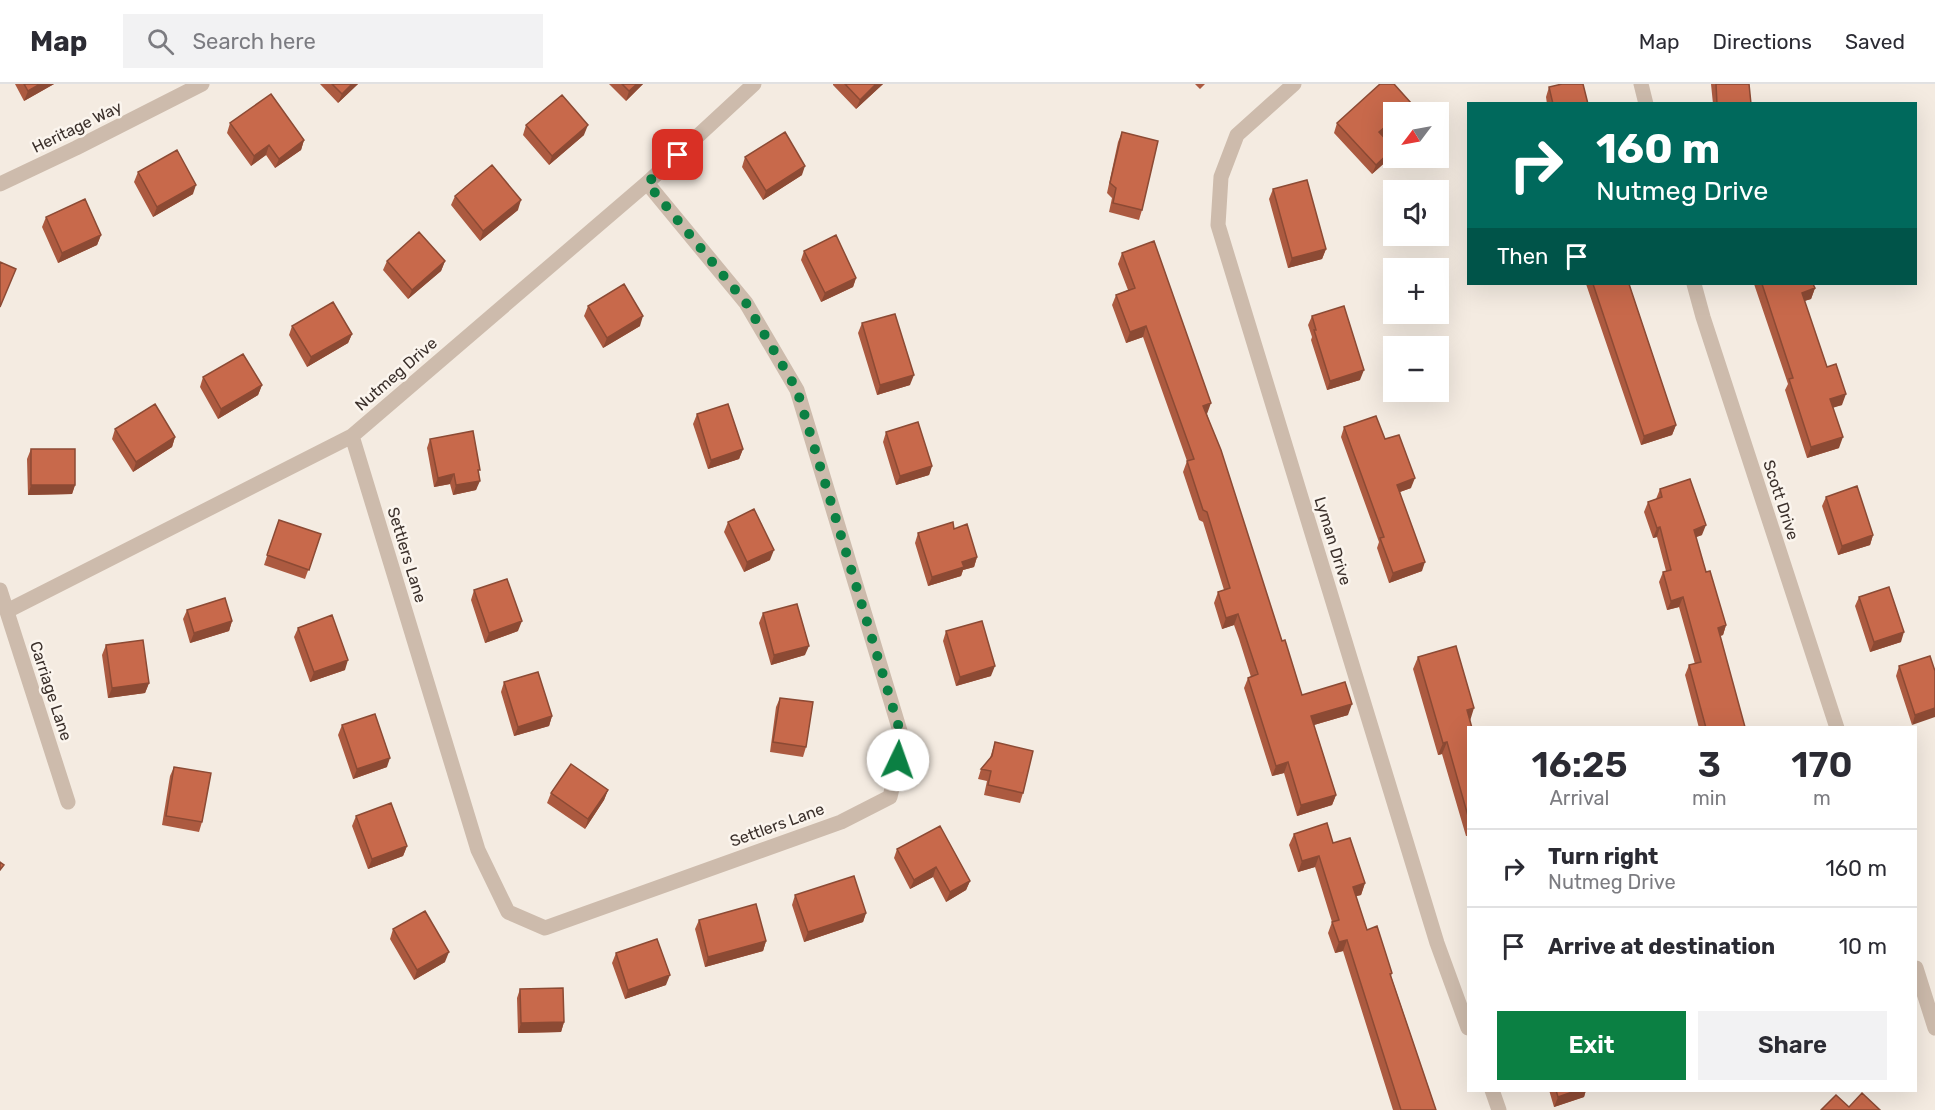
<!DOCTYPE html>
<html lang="en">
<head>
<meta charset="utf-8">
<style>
  body { margin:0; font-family:Rubik,sans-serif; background:#f2f2f3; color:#2b2b33; height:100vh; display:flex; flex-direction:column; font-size:22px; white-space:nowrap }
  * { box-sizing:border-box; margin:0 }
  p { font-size:20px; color:#7c7c81 }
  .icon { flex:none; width:33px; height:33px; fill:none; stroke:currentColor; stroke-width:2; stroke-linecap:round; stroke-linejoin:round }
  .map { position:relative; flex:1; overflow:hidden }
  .details { position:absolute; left:1467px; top:642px; width:450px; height:366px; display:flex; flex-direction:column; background:#fff; border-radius:0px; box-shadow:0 6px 24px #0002 }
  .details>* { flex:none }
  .banner { position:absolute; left:1467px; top:18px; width:450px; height:183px; border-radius:0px; box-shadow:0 6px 24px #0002; background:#00695c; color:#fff; overflow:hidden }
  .needle { width:39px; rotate:238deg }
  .tools { position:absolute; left:1383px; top:18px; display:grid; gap:12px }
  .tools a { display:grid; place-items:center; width:66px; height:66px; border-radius:0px; background:#fff; box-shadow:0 6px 24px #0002; font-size:30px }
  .pin { position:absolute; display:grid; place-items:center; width:51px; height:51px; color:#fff; margin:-26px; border-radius:12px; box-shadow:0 3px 9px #0006 }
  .me { position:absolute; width:66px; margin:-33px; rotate:3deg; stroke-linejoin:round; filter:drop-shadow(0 0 4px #0008) }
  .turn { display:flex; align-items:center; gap:21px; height:126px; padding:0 30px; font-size:27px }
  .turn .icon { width:78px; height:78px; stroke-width:2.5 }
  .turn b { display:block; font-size:42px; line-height:51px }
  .then { display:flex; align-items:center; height:57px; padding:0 30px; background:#0003; gap:12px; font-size:22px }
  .eta { display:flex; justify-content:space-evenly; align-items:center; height:102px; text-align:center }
  .eta b { font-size:36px; font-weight:600; line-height:42px }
  .cta { display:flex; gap:12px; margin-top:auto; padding:12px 30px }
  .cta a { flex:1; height:69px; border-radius:0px; background:#0b8043; color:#fff; font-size:24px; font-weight:600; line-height:69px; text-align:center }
  .cta a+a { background:#f2f2f3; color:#2b2b33 }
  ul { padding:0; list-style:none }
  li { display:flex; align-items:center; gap:18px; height:78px; padding:0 30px; border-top:2px solid #e1e1e2 }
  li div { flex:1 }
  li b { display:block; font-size:22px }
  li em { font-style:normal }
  header { display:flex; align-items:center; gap:36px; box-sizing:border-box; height:84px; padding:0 30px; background:#fff; border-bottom:2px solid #e1e1e2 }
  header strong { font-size:28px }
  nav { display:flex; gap:33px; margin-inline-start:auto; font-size:21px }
  .search { width:420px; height:54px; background:#f2f2f3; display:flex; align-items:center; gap:15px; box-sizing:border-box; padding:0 21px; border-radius:0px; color:#7c7c81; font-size:22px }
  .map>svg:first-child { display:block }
</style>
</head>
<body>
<header>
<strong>Map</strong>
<div class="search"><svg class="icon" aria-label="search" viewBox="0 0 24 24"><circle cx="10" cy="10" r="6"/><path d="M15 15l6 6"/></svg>Search here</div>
<nav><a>Map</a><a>Directions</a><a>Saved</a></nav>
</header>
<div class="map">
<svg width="1935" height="1026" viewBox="0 0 1935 1026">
  <rect width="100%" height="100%" fill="#f4ebe1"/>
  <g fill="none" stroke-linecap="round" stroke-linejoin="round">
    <path stroke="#cdbbac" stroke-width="15" d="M1294,0l-57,51 -16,42 -3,48 219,718 31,85
      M1641,0l5,20
      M0,100l76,-36 126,-64
      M1694,200l9,33 134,411
      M352,352l126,414 30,62 37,16 296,-106 49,-25 13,-56 -106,-351 -51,-87 -99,-120
      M0,506l68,212
      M7,527l345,-175 295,-253 107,-99
      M1916,884l19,60
      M1492,1006l7,20"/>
  </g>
  <path fill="#ac5a40" d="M15,0h39l-30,17z
    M320,0h38l-20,19z
    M609,0h34l-17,17z
    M833,0h50l-27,25 -23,-24z
    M1195,0h10l-5,5z
    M1711,0h38l2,20h-38z
    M1549,3l39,17h-41l-1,-7z
    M1411,19l-4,9h-13v13l-12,10 8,23 -18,16 -38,-41 3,-10z
    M230,39l74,17 -3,10 -26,18 -9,-13 -15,11 -24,-33z
    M526,41l58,10 -35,30 -26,-30z
    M1122,48l20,78 -3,10 -30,-8 3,-14 -5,-5 11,-51z
    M745,73l57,18 -39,25 -21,-33z
    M138,88l55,22 -40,23 -19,-35z
    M1273,105l53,60 -4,10 -34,9 -19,-69z
    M455,112l63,14 -38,31 -29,-36z
    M46,133l55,18 -4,10 -39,18 -16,-36z
    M804,167l52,27 -3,9 -32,15 -20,-42z
    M1122,169l85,161 75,227 20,54 46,20 -34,10 22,70 -4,10 -35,11 -13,-43 -12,3 -28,-88 4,-10 3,-1 -12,-38 -5,-14 -12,4 -8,-26 4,-11 6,-2 -21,-68 -4,-2 -16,-48 4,-11 -44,-124 -17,6 -14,-38 4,-10 12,-5 -10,-26z
    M387,177h58l-4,10 -33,28 -25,-29z
    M1586,200h43l47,141 -4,10 -31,10z
    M1754,200h59l2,4 -4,11 -7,2 23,66 15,38 -9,2 6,41 -32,10 -22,-68 3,-6z
    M588,222l52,20 -37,22 -19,-32z
    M1312,232l48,64 -33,10 -16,-50 1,-3 -4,-12z
    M862,239l48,62 -33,10 -19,-62z
    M292,242l60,8 -4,9 -41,24 -18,-32z
    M203,293l59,8 -4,10 -40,24 -18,-32z
    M697,330l46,35 -4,10 -31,10 -15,-45z
    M1344,343l41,12 26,49 -11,4 22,79 -33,12 -12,-35 2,-6 -38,-105z
    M115,345l60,8 -3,10 -39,25 -21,-33z
    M886,348l46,34 -3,9 -33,10 -13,-43z
    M430,355l49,36 -3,15 -23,5 -3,-11 -16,3 -7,-39z
    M31,365l44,36 -3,9 -44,1 -1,-36z
    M1660,405l42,46 -6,2 10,35 20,53 -3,10 -3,1 25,92h-46l-14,-53 4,-10 6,-1 -16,-57 -12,3 -8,-28 4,-10 3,-1 -9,-34 -4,1 -9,-26 4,-10 8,-3z
    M1826,413l47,38 -3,10 -32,10 -16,-49z
    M279,436l42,14 -16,45 -41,-14z
    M728,438l42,38 -26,12 -20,-40z
    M954,445l23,28 -3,10 -11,3 -2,6 -33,10 -13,-43 3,-10z
    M474,506l44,41 -33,12 -14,-43z
    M1859,513l42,45 -31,10 -15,-46z
    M187,526l45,11 -3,10 -39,12 -7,-24z
    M763,529l42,42 -34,10 -12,-42z
    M298,544l47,42 -35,12 -16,-45z
    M946,547l45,45 -35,10 -13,-45z
    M106,561l43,38 -4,10 -37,5 -6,-43z
    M1418,573l52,63 -2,8v108h-2l-24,-82 -4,1 -25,-86z
    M1899,582l36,5 -23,54 -16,-49z
    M504,598l48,34 -3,10 -35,10 -13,-44z
    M780,614l26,49 -3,10 -33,-5 6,-45z
    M342,641l45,42 -34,12 -15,-44z
    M995,658l28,51 -3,10 -36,-8 3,-14 -9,-2 3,-10 9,-11z
    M174,683l28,55 -3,10 -37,-7 8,-49z
    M608,706l-4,10 -19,29 -38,-26 4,-10z
    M356,732l51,30 -4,10 -35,13 -16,-43z
    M1294,750l39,9 32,40 -4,12 -5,1 11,34 25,43 -1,3 45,134h-43l-50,-159 -8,2 -7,-20 4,-11 -17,-55 -17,5 -9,-27z
    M897,765l73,32 -4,9 -20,12 -13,-25 -23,12 -16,-31z
    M795,811l71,18 -3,9 -59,20 -12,-37z
    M699,836l67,21 -3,10 -58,16 -10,-38z
    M393,845l52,33 -31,18 -24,-41z
    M616,869l50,32 -41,14 -13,-36z
    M520,905l44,33 -3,10 -43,1 -1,-35z
    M1549,1006h37l-2,7 -30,10z"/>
  <path fill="#8c4a34" d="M40,0h14l-30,17 4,-10z
    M352,0h6l-20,19 4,-9z
    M637,0h6l-17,17 3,-10z
    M876,0h7l-27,25 4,-9z
    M1411,19l-4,9h-7z
    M1394,35v6l-18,17 3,-10z
    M588,41l-4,10 -35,30 3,-9z
    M304,56l-3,10 -26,18 4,-9z
    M269,61l-3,10 -15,11 3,-10z
    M1394,64l-4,10 -18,16 4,-9z
    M805,82l-3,9 -39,25 3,-9z
    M196,101l-3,9 -40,23 4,-10z
    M521,116l-3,10 -38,31 3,-10z
    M101,151l-4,10 -39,18 4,-10z
    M1326,165l-4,10 -34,9 4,-10z
    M445,177l-4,10 -33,28 4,-9z
    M856,194l-3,9 -32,15 4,-9z
    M1815,204l-4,11 -13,4 4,-10z
    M643,232l-3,10 -37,22 4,-10z
    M1146,242l-3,11 -17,6 4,-11z
    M352,250l-4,9 -41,24 4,-10z
    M1364,286l-4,10 -33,10 3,-9z
    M914,291l-4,10 -33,10 3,-10z
    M262,301l-4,10 -40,24 3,-10z
    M1846,310l-4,11 -16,5 4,-11z
    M1211,319l-4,11 -7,3 3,-11z
    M1676,341l-4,10 -31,10 3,-9z
    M175,353l-3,10 -39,25 3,-10z
    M1843,353l-4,11 -32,10 4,-11z
    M743,365l-4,10 -31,10 3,-9z
    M932,382l-3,9 -33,10 4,-9z
    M454,390l-4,10 -16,3 4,-9z
    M1415,394l-4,10 -17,6 3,-9z
    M480,397l-4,9 -23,5 3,-10z
    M31,401h44l-3,9 -44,1z
    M1706,441l-4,10 -11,4 3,-9z
    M1660,443l-3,10 -4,1 4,-10z
    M1873,451l-3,10 -32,10 4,-9z
    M774,466l-4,10 -26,12 3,-10z
    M977,473l-3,10 -11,3 -2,6 -33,10 4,-9 30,-15z
    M1425,478l-3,9 -33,12 4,-10z
    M1683,513l-4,10 -12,3 4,-9z
    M1238,530l-4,11 -12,4 4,-11z
    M232,537l-3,10 -39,12 4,-10z
    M522,537l-4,10 -33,12 4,-10z
    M1726,541l-3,10 -9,3 4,-10z
    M1904,548l-3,10 -31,10 4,-10z
    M809,562l-4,9 -34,10 3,-10z
    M348,576l-3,10 -35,12 4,-10z
    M995,582l-4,10 -35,10 4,-9z
    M149,599l-4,10 -37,5 4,-10z
    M1352,620l-4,11 -41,12 4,-11z
    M1474,624l-4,13 -3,-11z
    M1935,624v9l-23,8 3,-10z
    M552,632l-3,10 -35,10 4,-9z
    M1447,658l-5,12 -4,1 5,-12z
    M390,674l-3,9 -34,12 4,-10z
    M1288,678l-4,11 -12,3 4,-10z
    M608,706l-4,10 -19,29 3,-10z
    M1336,711l-4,10 -35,11 4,-11z
    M407,762l-4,10 -35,13 4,-10z
    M1319,772l-4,11 -17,5 4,-11z
    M936,783l-3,10 -23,12 4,-9z
    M970,797l-4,9 -20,12 4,-10z
    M1365,799l-4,12 -12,3 4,-11z
    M866,829l-3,9 -59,20 4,-10z
    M1347,856l-4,11 -8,2 4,-11z
    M766,857l-3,10 -58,16 3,-10z
    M449,868l-4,10 -31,18 3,-10z
    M670,891l-4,10 -41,14 3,-9z
    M564,938l-3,10 -43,1 3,-10z
    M1578,1006h8l-2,7 -30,10 4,-10z"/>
  <path fill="#c8694b" stroke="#8c4a34" stroke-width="1.5" d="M24,0h16l-12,7z
    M332,0h20l-10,10z
    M622,0h15l-8,7z
    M845,0h31l-16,16z
    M1380,0h14l17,19 -11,9h-6v7l-15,13 15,16 -18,17 -39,-42z
    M1562,0h21l5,20h-35l-4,-17z
    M1716,0h33l2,20h-34z
    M271,10l33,46 -25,19 -10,-14 -15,11 -24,-33z
    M562,11l26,30 -36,31 -26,-31z
    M785,48l20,34 -39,25 -21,-34z
    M1122,48l36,9 -16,69 -29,-7 3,-15 -6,-5z
    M177,66l19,35 -39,22 -19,-35z
    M492,81l29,35 -38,31 -28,-35z
    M1307,96l19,69 -34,9 -19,-69z
    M85,115l16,36 -39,18 -16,-36z
    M419,148l26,29 -33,29 -25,-29z
    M836,151l20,43 -31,15 -21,-42z
    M1154,157l57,162 -8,3 18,44 61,191 3,-1 17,55 43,-13 7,22 -41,12 25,79 -35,10 -13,-43 -12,4 -28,-88 10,-4 -20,-60 -12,4 -8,-26 12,-4 -23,-76 -4,-2 -16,-49 7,-2 -48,-133 -16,6 -14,-37 19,-7 -13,-35z
    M0,178l16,7 -16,38z
    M624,200l19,32 -36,22 -19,-32z
    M1593,200h36l47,141 -32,11z
    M1762,200h51l2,4 -13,5 25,74 9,-3 10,30 -16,5 13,38 -32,10 -22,-68 4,-1z
    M333,218l19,32 -41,23 -19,-31z
    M1344,222l20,64 -34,11 -16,-51h2l-4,-14z
    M895,230l19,61 -34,10 -18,-62z
    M243,270l19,31 -41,24 -18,-32z
    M155,320l20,33 -39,25 -21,-33z
    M728,320l15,45 -32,11 -14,-46z
    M1376,332l9,23 14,-4 16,43 -18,7 28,77 -32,11 -13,-35 4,-1 -40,-110z
    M918,338l14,44 -32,10 -14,-44z
    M473,347l7,39h-2l2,11 -24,4 -2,-11 -16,4 -8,-39z
    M31,365h44v36h-44z
    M1690,395l16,46 -12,5 12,42 4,-1 16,54 -8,3 27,99 -3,1h-36l-17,-63 12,-3 -18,-65 -12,4 -8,-29 8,-2 -11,-43 -3,1 -9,-26 14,-5 -2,-8z
    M1857,402l16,49 -31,11 -16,-49z
    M754,425l20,41 -27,12 -19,-40z
    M279,436l42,14 -12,36 -42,-15z
    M953,438l1,7 13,-5 10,33 -15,5 2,5 -32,10 -14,-44z
    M507,495l15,42 -33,12 -15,-43z
    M1889,503l15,45 -30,10 -15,-45z
    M225,514l7,23 -38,12 -7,-23z
    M797,520l12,42 -35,9 -11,-42z
    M332,531l16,45 -34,12 -16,-44z
    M982,537l13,45 -35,11 -14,-46z
    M143,556l6,43 -37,5 -6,-43z
    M1456,562l18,62 -7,2 5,18h-4v88l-21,-74 -4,1 -25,-86z
    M1930,572l5,15v37l-20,7 -16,-49z
    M538,588l14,44 -34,11 -14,-45z
    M780,614l33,4 -7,45 -33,-5z
    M375,630l15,44 -33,11 -15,-44z
    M995,658l38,9 -10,42 -35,-8 3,-14 -10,-2 11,-13z
    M571,680l37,26 -20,29 -37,-26z
    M174,683l37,6 -9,49 -36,-6z
    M391,719l16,43 -35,13 -16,-43z
    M1327,739l6,20 17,-5 15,45 -12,4 14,43 10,-4 15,47 -2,1 46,136h-35l-54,-170 -8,2 -7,-20 7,-2 -20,-64 -17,5 -8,-27z
    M940,742l30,55 -20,11 -14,-25 -22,13 -17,-31z
    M0,778l4,3 -4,5z
    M854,792l12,37 -58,19 -13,-37z
    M756,820l10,37 -58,16 -9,-37z
    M425,827l24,41 -32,18 -24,-41z
    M657,855l13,36 -42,15 -12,-37z
    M563,904l1,34 -43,1 -1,-34z
    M1556,1006h22l-20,7z
    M1862,1009l18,17h-59l15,-15 13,12z"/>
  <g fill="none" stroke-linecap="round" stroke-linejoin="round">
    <path stroke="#0b8043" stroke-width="10" stroke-dasharray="0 18" d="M678,71l-31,28 99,120 51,87 106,351 -5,19"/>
  </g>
  <g text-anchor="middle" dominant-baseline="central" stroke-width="5" stroke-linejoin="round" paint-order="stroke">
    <g font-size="16" fill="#3b302b" stroke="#fbf5ee">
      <text transform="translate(77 43) rotate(-26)">Heritage Way</text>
      <text transform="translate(396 290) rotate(-41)">Nutmeg Drive</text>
      <text transform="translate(1781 416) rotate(72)">Scott Drive</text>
      <text transform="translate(1333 457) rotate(73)">Lyman Drive</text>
      <text transform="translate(407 471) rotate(73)">Settlers Lane</text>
      <text transform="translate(51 607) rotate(72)">Carriage Lane</text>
      <text transform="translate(777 741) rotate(-20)">Settlers Lane</text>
    </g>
  </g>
</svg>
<div class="tools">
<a><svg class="needle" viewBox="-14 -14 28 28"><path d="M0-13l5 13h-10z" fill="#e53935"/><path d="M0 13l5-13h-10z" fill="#7c7c81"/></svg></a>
<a><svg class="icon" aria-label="sound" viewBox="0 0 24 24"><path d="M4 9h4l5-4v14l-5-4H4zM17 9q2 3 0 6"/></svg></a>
<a>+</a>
<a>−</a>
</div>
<div class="pin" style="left:678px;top:71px;background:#d93025"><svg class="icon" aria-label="arrive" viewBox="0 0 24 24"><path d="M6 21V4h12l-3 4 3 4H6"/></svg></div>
<svg class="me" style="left:898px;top:676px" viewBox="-20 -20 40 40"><circle r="19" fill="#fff"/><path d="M0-13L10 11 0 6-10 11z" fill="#0b8043"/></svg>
<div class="banner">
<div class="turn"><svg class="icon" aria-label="right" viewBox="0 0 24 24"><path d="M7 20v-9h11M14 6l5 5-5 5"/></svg><div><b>160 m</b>Nutmeg Drive</div></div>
<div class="then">Then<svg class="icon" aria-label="arrive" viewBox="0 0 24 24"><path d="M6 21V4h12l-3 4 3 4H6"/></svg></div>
</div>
<section class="details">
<div class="eta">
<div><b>16:25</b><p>Arrival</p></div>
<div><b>3</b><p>min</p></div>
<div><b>170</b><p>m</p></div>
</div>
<ul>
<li><svg class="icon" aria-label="right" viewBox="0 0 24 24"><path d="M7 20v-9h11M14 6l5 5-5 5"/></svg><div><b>Turn right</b><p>Nutmeg Drive</p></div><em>160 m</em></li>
<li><svg class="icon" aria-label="arrive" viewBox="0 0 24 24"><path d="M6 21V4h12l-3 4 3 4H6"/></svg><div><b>Arrive at destination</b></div><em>10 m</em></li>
</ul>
<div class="cta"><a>Exit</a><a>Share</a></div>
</section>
</div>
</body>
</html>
